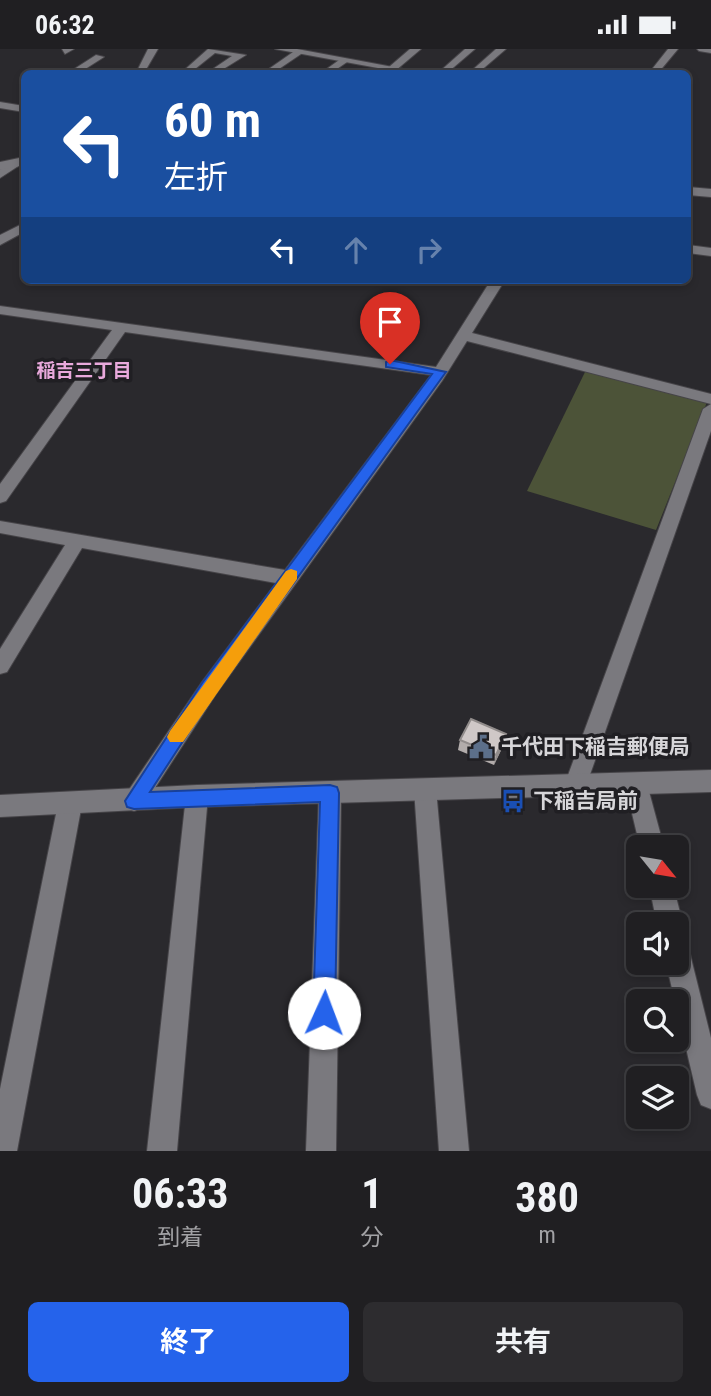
<!DOCTYPE html>
<html lang="ja">
<head>
<meta charset="utf-8">
<style>
  body { margin:0; font-family:"Roboto Condensed","Noto Sans JP",sans-serif; background:#2d2c2f; color:#f1f3f6; height:100vh; display:flex; flex-direction:column; font-size:26px; white-space:nowrap }
  * { box-sizing:border-box; margin:0 }
  p { font-size:23px; color:#a2a2a5 }
  .icon { flex:none; width:38px; height:38px; fill:none; stroke:currentColor; stroke-width:2; stroke-linecap:round; stroke-linejoin:round }
  .map { position:relative; height:1102px; overflow:hidden }
  .sheet { display:flex; flex-direction:column; background:#201f22; flex:1 }
  .sheet>* { flex:none }
  .top-card { position:absolute; left:21px; top:21px; width:670px; height:214px; border-radius:10px; box-shadow:0 4px 10px #0003,0 0 0 2px #3d3d40; background:#1a4fa0; color:#fff; overflow:hidden }
  .needle { width:46px; rotate:120deg }
  .buttons { position:absolute; left:626px; top:786px; display:grid; gap:14px }
  .buttons a { display:grid; place-items:center; width:63px; height:63px; border-radius:10px; background:#201f22; box-shadow:0 4px 10px #0003,0 0 0 2px #3d3d40; font-size:35px }
  .pin { position:absolute; display:grid; place-items:center; width:60px; height:60px; color:#fff; margin:-72px -30px; border-radius:50% 50% 50% 0; rotate:-45deg; box-shadow:0 0 7px #0007 }
  .pin .icon { rotate:45deg }
  .me { position:absolute; width:77px; margin:-38px; rotate:2deg; stroke-linejoin:round; filter:drop-shadow(0 0 5px #0008) }
  .turn { display:flex; align-items:center; gap:24px; height:147px; padding:0 28px; font-size:32px }
  .turn .icon { width:91px; height:91px; stroke-width:2.5 }
  .turn b { display:block; font-size:49px; line-height:60px }
  .lanes { display:flex; align-items:center; height:66px; padding:0 28px; background:#0003; justify-content:center; gap:35px; direction:ltr }
  .lanes .off { opacity:.35 }
  .eta { display:flex; justify-content:space-evenly; align-items:center; height:119px; text-align:center }
  .eta b { font-size:42px; font-weight:700; line-height:49px }
  .cta { display:flex; gap:14px; margin-top:auto; padding:14px 28px }
  .cta a { flex:1; height:80px; border-radius:10px; background:#2563eb; color:#fff; font-size:28px; font-weight:700; line-height:80px; text-align:center }
  .cta a+a { background:#2d2c2f; color:#f1f3f6 }
  .status { display:flex; justify-content:space-between; align-items:center; height:49px; padding:0 35px; background:#201f22; direction:ltr }
  .status svg { height:19px; fill:currentColor }
  .map>svg:first-child { display:block }
</style>
</head>
<body>
<div class="status"><b>06:32</b><svg viewBox="0 0 49 12"><path d="M0 12V9h3v3zM5 12V6h3v6zM10 12V3h3v9zM15 12V0h3v12zM26 1h20v11H26zM47 4h2v5h-2z"/></svg></div>
<div class="map">
<svg width="711" height="1102" viewBox="0 0 711 1102">
  <rect width="100%" height="100%" fill="#2a292d"/>
  <path fill="#4c5338" d="M586,321l121,32 -51,128 -129,-39z"/>
  <g fill="none" stroke-linecap="round" stroke-linejoin="round">
    <g stroke="#464448" stroke-width="2">
      <path id="street" d="M62,0h12l-9,5z
        M148,0h10l-14,24h-8z
        M208,0l38,6 -29,18h-10l25,-17 -17,-3 -25,20h-9z
        M410,0h11l-26,22h-6v-4z
        M465,0h10l-28,24h-9z
        M496,0h10l-28,24h-9z
        M668,0h10l-20,24h-9z
        M697,0h14v4l-12,-2z
        M296,1l8,2 -31,21h-10z
        M96,6l8,2 -25,16h-11z
        M342,9l8,2 -19,13h-10z
        M0,53l24,4v6l-24,-4z
        M13,112l10,2 -23,15v-8z
        M688,196l23,3v8l-23,-3z
        M491,231h14l-33,53 239,61v10l-244,-63 -25,40 -226,313 -74,114 -8,3 -8,-3 -3,-7 3,-7 76,-112 74,-99 -194,-35 -75,124 -7,2v-25l65,-104 -65,-12v-12l285,49 146,-195 -306,-43 -119,169 -6,2v-19l112,-154 -112,-16v-8l436,61z
        M711,355v27l-125,355 -3,7 -8,3 -8,-3 -3,-7 139,-377z
        M636,725l8,3 3,7 17,63h-24l-15,-63 3,-7z
        M425,730l8,3 3,7 33,362h-30l-25,-362 3,-7z
        M330,734l8,3 3,7 -5,358h-30l13,-358 3,-7z
        M197,737l8,3 3,7 -31,355h-30l39,-355 3,-7z
        M70,745l8,3 4,7 -65,347h-17v-62l58,-285 4,-7z
        M649,836h24l10,39 -4,9 -2,-9h-20z
        M677,892l9,4 4,9 21,84v71l-10,-4 -4,-10 -31,-132h11z"/>
    </g>
    <g stroke="#464448" stroke-width="2">
      <path id="secondary" d="M275,0h22l128,24h-20z
        M24,108v8l-24,5v-8z
        M688,138l23,2v8l-23,-2z
        M24,174v9l-24,13v-10z
        M711,721v22l-514,15 -197,10v-22l197,-10z"/>
    </g>
    <use href="#street" fill="#7a797e" fill-rule="evenodd"/>
    <use href="#secondary" fill="#7a797e" fill-rule="evenodd"/>
  </g>
  <path fill="#b2acab" d="M460,691l44,4 -10,21 -36,-15z"/>
  <path fill="#918c8b" d="M506,685l-2,10 -10,21 2,-10z"/>
  <path fill="#cfc8c7" stroke="#918c8b" stroke-width="2" d="M471,670l35,15 -10,21 -36,-15z"/>
  <path fill="#2563eb" stroke="#184099" stroke-width="2" d="M390,311l56,12 -231,320 -65,100 180,-7 7,2 2,6 -4,220 -3,8 -8,3 -8,-3 -3,-8 7,-211 -186,7 -7,-2 -2,-6 77,-118 230,-309 -46,-7v-5z"/>
  <path fill="#f59e0b" d="M291,520l6,2v8l-114,163h-13l-3,-5 3,-6 116,-160z"/>
  <defs>
    <g id="civic-bare" transform="scale(1.89)"><path d="M-.6-6.5H3V-4.5H.6V-3L4-1V1h2V6H-6V1h2V-1L-.6-3ZM-1.2 2.5V6h2.4V2.5Z" fill="#5c6f8a" stroke="#201f23" stroke-width="2.5" paint-order="stroke"/></g>
    <g id="bus-bare" transform="scale(1.89)"><path d="M-5-6H5V4H4V6H2V4H-2V6H-4V4H-5ZM-3.5-4V0h7V-4ZM-3.5 1.2v1.5H-2V1.2ZM2 1.2v1.5H3.5V1.2Z" fill="#1a4fb4" stroke="#201f23" stroke-width="2.5" paint-order="stroke"/></g>
  </defs>
  <g fill-rule="evenodd">
    <use href="#civic-bare" x="481" y="698"/>
    <use href="#bus-bare" x="513" y="752"/>
  </g>
  <g text-anchor="middle" dominant-baseline="central" stroke-width="7" stroke-linejoin="round" paint-order="stroke">
    <g font-size="19" font-weight="bold" fill="#e9a9dc" stroke="#201f23">
      <text x="84" y="321">稲吉三丁目</text>
    </g>
    <g font-size="21" font-weight="bold" fill="#d7d6d9" stroke="#201f23" text-anchor="start">
      <text x="501" y="698">千代田下稲吉郵便局</text>
      <text x="533" y="752">下稲吉局前</text>
    </g>
  </g>
</svg>
<div class="buttons">
<a><svg class="needle" viewBox="-14 -14 28 28"><path d="M0-13l5 13h-10z" fill="#e53935"/><path d="M0 13l5-13h-10z" fill="#a2a2a5"/></svg></a>
<a><svg class="icon" aria-label="sound" viewBox="0 0 24 24"><path d="M4 9h4l5-4v14l-5-4H4zM17 9q2 3 0 6"/></svg></a>
<a><svg class="icon" aria-label="search" viewBox="0 0 24 24"><circle cx="10" cy="10" r="6"/><path d="M15 15l6 6"/></svg></a>
<a><svg class="icon" aria-label="layers" viewBox="0 0 24 24"><path d="M12 4l9 5-9 5-9-5zM3 14l9 5 9-5"/></svg></a>
</div>
<div class="pin" style="left:390px;top:315px;background:#d93025"><svg class="icon" aria-label="arrive" viewBox="0 0 24 24"><path d="M6 21V4h12l-3 4 3 4H6"/></svg></div>
<svg class="me" style="left:324px;top:964px" viewBox="-20 -20 40 40"><circle r="19" fill="#fff"/><path d="M0-13L10 11 0 6-10 11z" fill="#2563eb"/></svg>
<div class="top-card">
<div class="turn"><svg class="icon" aria-label="left" viewBox="0 0 24 24"><path d="M17 20v-9H6M10 6l-5 5 5 5"/></svg><div><b>60 m</b>左折</div></div>
<div class="lanes"><svg class="icon" aria-label="left" viewBox="0 0 24 24"><path d="M17 20v-9H6M10 6l-5 5 5 5"/></svg><svg class="icon off" aria-label="ahead" viewBox="0 0 24 24"><path d="M12 20V5M6 11l6-6 6 6"/></svg><svg class="icon off" aria-label="right" viewBox="0 0 24 24"><path d="M7 20v-9h11M14 6l5 5-5 5"/></svg></div>
</div>
</div>
<section class="sheet">
<div class="eta">
<div><b>06:33</b><p>到着</p></div>
<div><b>1</b><p>分</p></div>
<div><b>380</b><p>m</p></div>
</div>
<div class="cta"><a>終了</a><a>共有</a></div>
</section>
</body>
</html>
